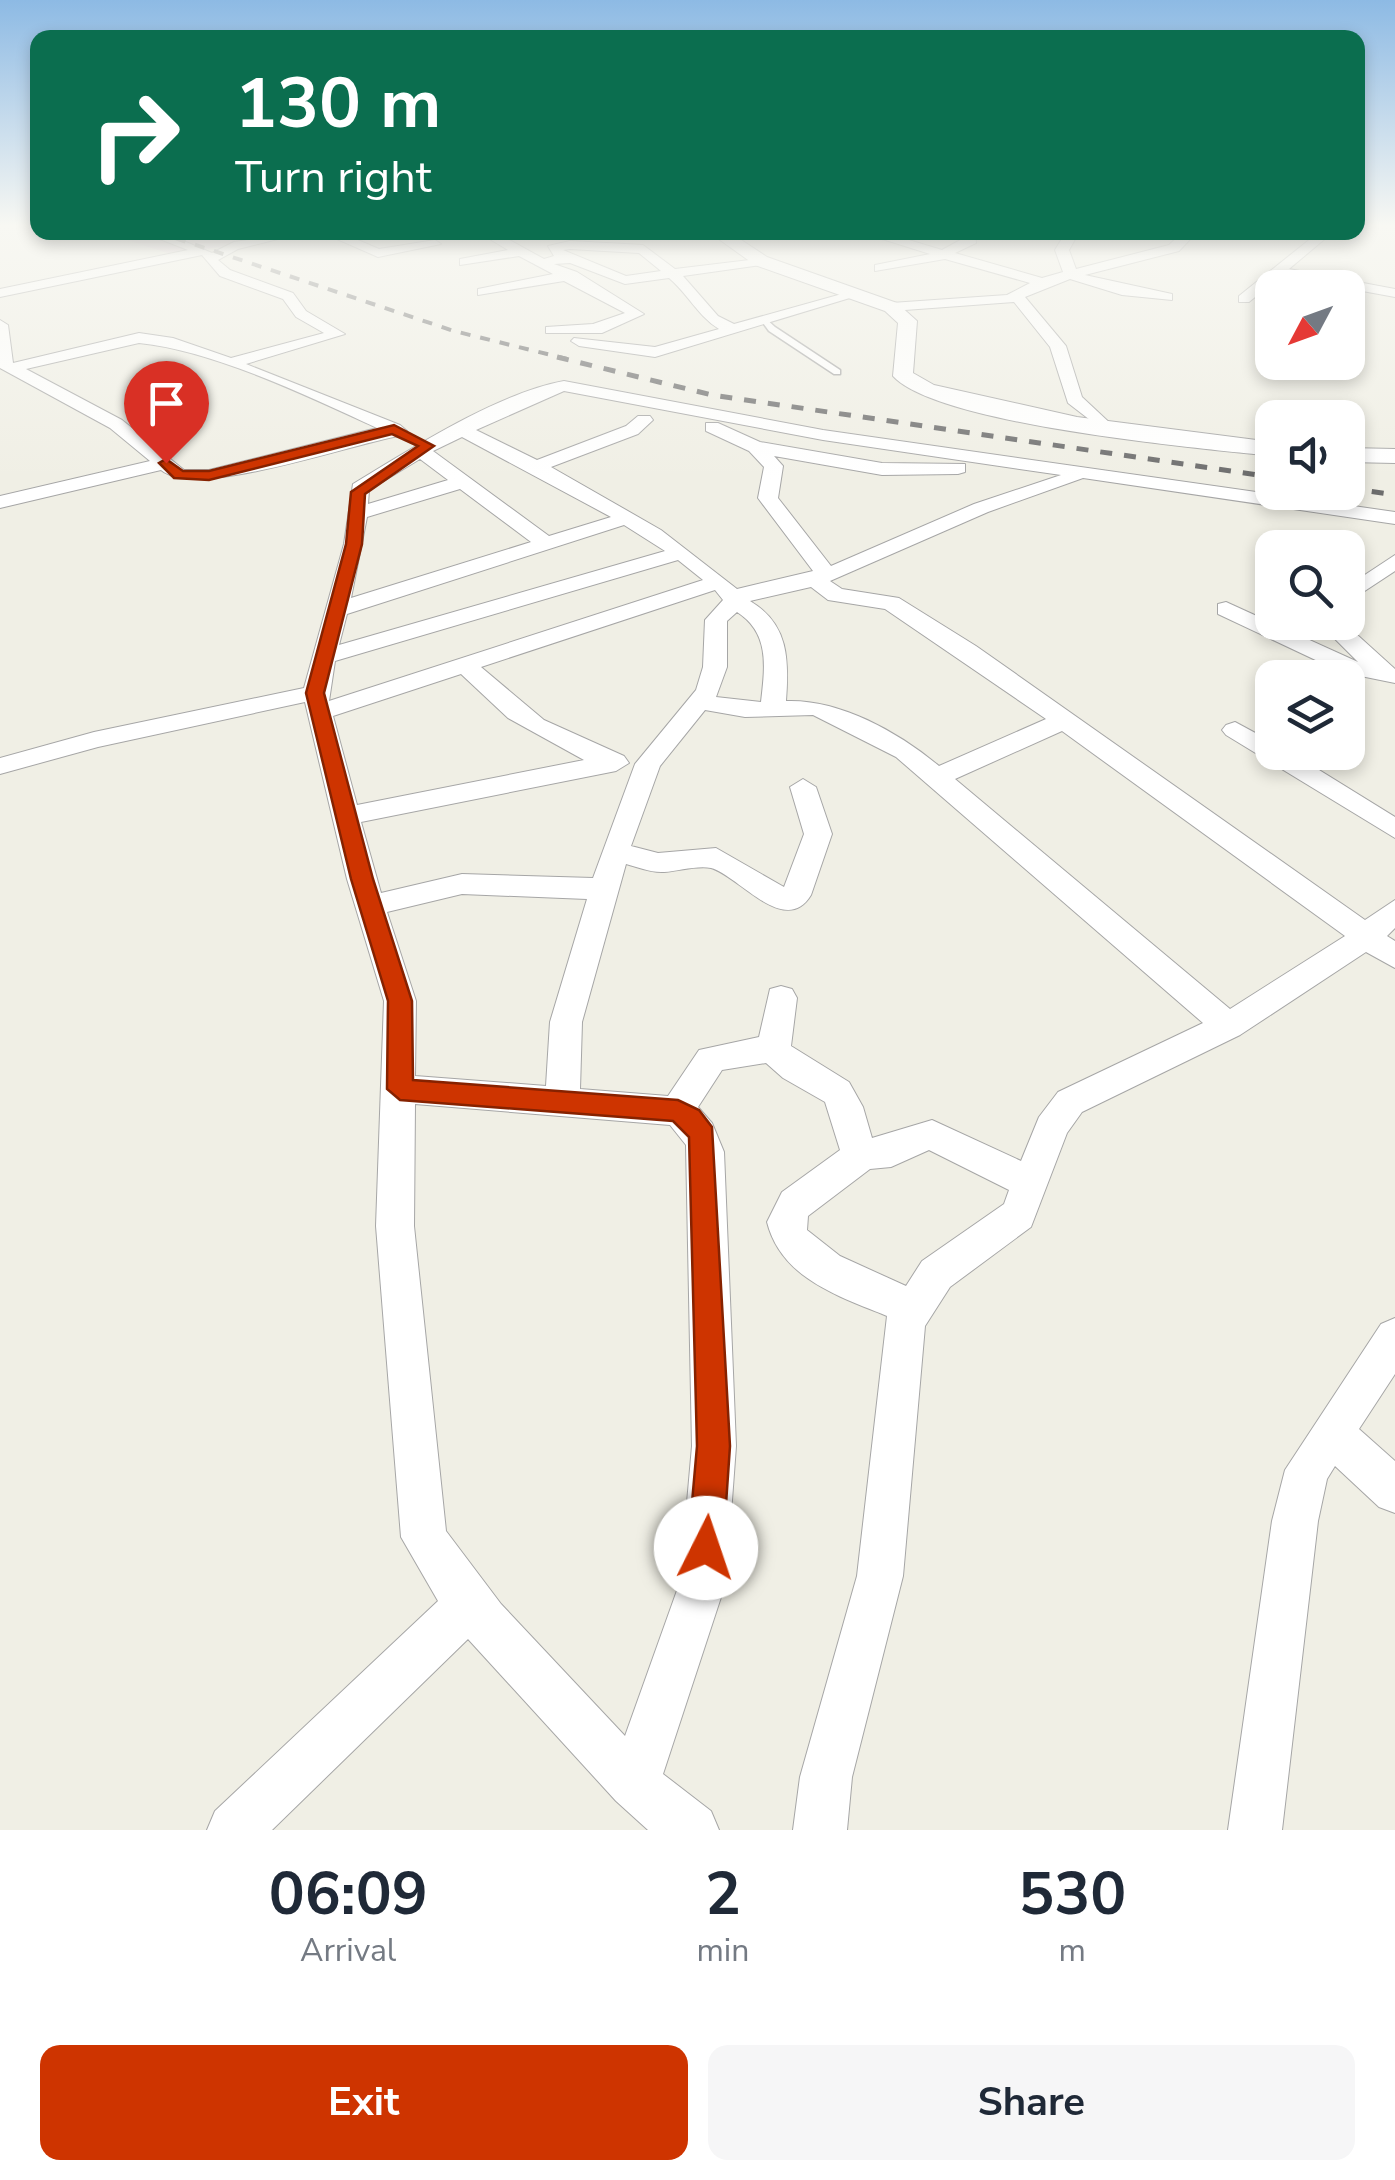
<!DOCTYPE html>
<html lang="en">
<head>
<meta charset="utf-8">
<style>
  body { margin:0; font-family:"Nunito Sans",sans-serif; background:#f6f6f7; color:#1f2937; height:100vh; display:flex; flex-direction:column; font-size:38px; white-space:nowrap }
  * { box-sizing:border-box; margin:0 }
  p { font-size:32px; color:#747a83 }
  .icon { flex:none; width:55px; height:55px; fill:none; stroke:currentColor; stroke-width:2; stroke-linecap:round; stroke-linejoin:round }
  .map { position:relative; height:1830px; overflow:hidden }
  .drawer { display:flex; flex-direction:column; background:#fff; flex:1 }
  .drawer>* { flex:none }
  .top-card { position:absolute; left:30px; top:30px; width:1335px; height:210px; border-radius:20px; box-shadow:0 5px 15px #0003; background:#0b6e4f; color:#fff; overflow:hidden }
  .needle { width:65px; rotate:229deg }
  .fabs { position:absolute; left:1255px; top:270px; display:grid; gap:20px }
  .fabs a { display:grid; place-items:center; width:110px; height:110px; border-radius:20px; background:#fff; box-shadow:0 5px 15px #0003; font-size:50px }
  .pin { position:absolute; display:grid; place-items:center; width:85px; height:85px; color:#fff; margin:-102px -42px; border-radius:50% 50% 50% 0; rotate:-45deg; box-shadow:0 0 10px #0007 }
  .pin .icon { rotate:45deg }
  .me { position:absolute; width:110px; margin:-55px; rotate:4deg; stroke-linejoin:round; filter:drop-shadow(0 0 8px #0008) }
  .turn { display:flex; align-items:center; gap:35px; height:210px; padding:0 40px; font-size:45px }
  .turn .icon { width:130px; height:130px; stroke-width:2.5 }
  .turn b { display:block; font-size:70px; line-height:85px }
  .eta { display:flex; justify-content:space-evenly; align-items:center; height:170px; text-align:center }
  .eta b { font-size:60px; font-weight:700; line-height:70px }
  .button { display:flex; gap:20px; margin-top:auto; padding:20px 40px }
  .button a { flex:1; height:115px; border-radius:20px; background:#ce3400; color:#fff; font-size:40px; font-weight:700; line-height:115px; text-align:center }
  .button a+a { background:#f6f6f7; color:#1f2937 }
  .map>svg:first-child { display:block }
</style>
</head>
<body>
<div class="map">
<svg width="1395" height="1830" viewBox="0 0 1395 1830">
  <rect width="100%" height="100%" fill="#f0efe5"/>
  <path fill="#e9d7e1" d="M105,233h190l-121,22z"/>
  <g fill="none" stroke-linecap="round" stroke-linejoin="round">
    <g stroke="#a6a6a6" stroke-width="3">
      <path id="service" d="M765,318l10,9 65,43v4h-6l-65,-43 -8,-11z"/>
    </g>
    <g stroke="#a6a6a6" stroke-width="2">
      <path id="minor" d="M30,223h8v4l-6,-1z
        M142,232h20l50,21 22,-11 72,-10 -68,17 -20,11 12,10 63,23 13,18 39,23 -99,30 154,61 7,6 -3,4c-51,8 -206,65 -243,35l-161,38v-12l150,-35 -40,-33 -110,-60v-48l8,5 5,38 126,-30 34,5 58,20 93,-25 -28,-16 -13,-18 -63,-23 -18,-21 -202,42v-8l188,-39zM139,343c73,7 171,54 238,85l-168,42h-25l-62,-50 -96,-51z
        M321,232h18l40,17 56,-9 6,4 -63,13z
        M478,232h17l49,27 10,-3 -6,-10 22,-5 73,4 32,24 91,-11 -5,7 -78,11 35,40 16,8 122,-34 7,4 -208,63 -76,-11 -8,-5 3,-3 81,9 64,-18c-20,-12 -32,-36 -50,-51l-44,6 -55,-21 -16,1 23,8 67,42 -42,19h-56v-6l47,-3 32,-11 -61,-32 -86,14v-6l75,-15 -34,-18 -59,9v-6l48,-9zM570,249l69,4 22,18 -35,5 -63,-26z
        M860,232h22l60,18 22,-12 -1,-6h12l1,11 -21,10 87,25 21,-6 -8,-22 11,-18h13l-10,18 7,19 93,-24 14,-13h14l-18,19 -94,24 87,19v6l-50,-5 -52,-16 -45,18 41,49 16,51 30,28 -9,5 -35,-27 -18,-56 -36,-45 -123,9 -7,-4 7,-4 116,-8 23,-12 -85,-24 -70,12v-6l55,-11z
        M1319,232h14l-44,37 106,20v8l-114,-21 -32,26h-10v-6z
        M564,381l259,49 572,82v12l-312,-46 -95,34 -158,69 12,8 57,9 77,48 389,274 30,-20v28l-8,8 8,5v27l-29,-16 -126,83 -158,77 -15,21 -36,94 -81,60 -25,39 -22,250 -51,201 -5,53h-54l7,-53 57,-201 30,-260c-49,-20 -106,-38 -120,-94l15,-30 58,-42 -15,-48 -42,-24 -17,-15 -44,7 -24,37 14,16 12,29 12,294 -10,136 -63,192 48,37 8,19h-71l-32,-29 -148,-162 -196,191h-65l8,-19 223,-210 -37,-64 -25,-311 8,-225 -37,-122 -42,-177 -207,45 -98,27v-16l94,-26 210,-44 40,-144 9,-60c58,-35 145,-91 211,-103zM564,391l259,49 238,35 -87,29 -143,62 -53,-68 5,-32 -9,-10 108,19 76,-1 7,-2v-8l-83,-1 -122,-21 -42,-19h-12v8l43,20 15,16 -6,31 55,73 -76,18 -76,-59 -110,-63 87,-33 15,-14 -3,-4h-12l-12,10 -89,34 -61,-30zM462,437l149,80 -62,19 -116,-85zM420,459l28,21 -80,24 1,-14zM460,489l71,53 -180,56 16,-81zM624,525l41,26 -326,94 8,-31zM678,560l25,20 -374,121 6,-40zM811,587l17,13 57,9 161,110 -107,47c-41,-34 -99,-67 -153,-65 3,-41 3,-77 -36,-100zM715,590l8,10 -18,20 -2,47 -7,23 -61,74 -42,114 -131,-4 -81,19 -20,-71 255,-51 13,-8 -5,-7 -80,-36 -63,-53zM737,612c33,21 28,55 24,90l-45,-5 11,-30v-46zM461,674l47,44 76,42 -227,45 -24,-89zM705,710l40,7 68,-2 83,42 307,266 -145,69 -19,25 -18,44 -89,-41 -60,18 -9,-31 -14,-25 -58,-36 6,-48 -5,-9 -11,-3 -11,3 -11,48 -60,13 -31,46 -88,-7 2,-67 44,-158c12,3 25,9 38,8 14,-1 34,-7 47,-4 27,7 74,70 100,27l21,-61 -16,-47 -13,-8 -13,8 14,47 -20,53 -68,-39 -58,5 -27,-7 29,-80zM1062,731l283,205 -115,73 -275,-230zM462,894l125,5 -37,123 -4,64 -131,-10 1,-75 -29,-89zM415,1104l255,21 16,20 6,301 -12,136 -55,154 -124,-132 -55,-73 -32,-305zM929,1150l80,40 -5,14 -82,57 -16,25 -66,-30 -33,-26 1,-14 62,-47 21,-2z
        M1395,555v16l-47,31v-16z
        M1226,602l132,60 -40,-40h25l52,47v14l-54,-11 -123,-58v-10z
        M1235,722l37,20v10h18l105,65v21l-169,-103 -4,-5 4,-5z
        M1395,1318v56l-36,55 36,32v52l-16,-6 -44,-41 -8,13 -9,42 -36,309h-54l44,-309 13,-51 96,-146z"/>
    </g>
    <g stroke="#a6a6a6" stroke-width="2">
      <path id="tertiary" d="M709,232h20l38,25 130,46 20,18 -4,52 21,12 143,32 195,25v14c-73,-8 -334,-31 -379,-80l5,-53 -13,-12 -130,-46z
        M1348,448l47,1v14l-47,-1z"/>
    </g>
    <use href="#service" fill="#fff" fill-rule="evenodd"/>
    <use href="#minor" fill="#fff" fill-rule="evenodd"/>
    <use href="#tertiary" fill="#fff" fill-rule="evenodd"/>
    <path stroke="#6d6d6d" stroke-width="4" stroke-dasharray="10 10" stroke-linecap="butt" d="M157,232l297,99 113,28"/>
    <path stroke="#6d6d6d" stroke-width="5" stroke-dasharray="12 12" stroke-linecap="butt" d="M557,357l155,38 560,82
      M1348,488l47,7"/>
  </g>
  <linearGradient id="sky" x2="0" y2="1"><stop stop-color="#8dbae4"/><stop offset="0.47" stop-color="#f8f8f3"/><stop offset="1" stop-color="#f8f8f3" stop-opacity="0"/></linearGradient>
  <rect width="1395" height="479" fill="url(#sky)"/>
  <path fill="#ce3400" stroke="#862200" stroke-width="2.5" d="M394,425l40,21 -69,48 -3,50 -38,149 49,186 39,122 1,79 265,20 21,10 13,17 18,319 -7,102 -5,13 -12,5 -13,-5 -5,-13 9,-102 -8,-309 -16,-16 -273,-21 -13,-11 1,-88 -37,-122 -45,-186 40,-149 5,-52 67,-46 -26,-12 -183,46 -35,-2 -15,-15 7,-4 17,12h26z"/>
</svg>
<div class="fabs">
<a><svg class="needle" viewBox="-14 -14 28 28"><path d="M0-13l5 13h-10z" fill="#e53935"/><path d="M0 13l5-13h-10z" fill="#747a83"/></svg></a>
<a><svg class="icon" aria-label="sound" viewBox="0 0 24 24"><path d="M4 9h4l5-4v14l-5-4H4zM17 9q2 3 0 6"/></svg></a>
<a><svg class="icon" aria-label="search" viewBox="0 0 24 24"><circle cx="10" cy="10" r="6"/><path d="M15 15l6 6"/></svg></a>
<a><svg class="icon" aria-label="layers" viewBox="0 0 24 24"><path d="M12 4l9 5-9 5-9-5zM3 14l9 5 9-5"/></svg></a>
</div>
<div class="pin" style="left:166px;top:463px;background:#d93025"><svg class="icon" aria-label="arrive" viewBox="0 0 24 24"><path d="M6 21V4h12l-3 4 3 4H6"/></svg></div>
<svg class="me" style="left:706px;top:1548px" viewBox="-20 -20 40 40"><circle r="19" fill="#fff"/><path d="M0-13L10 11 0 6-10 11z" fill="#ce3400"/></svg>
<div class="top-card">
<div class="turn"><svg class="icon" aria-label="right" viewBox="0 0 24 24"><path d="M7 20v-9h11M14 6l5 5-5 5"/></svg><div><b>130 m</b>Turn right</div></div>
</div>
</div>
<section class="drawer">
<div class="eta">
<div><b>06:09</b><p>Arrival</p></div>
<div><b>2</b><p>min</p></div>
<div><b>530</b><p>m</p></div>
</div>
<div class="button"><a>Exit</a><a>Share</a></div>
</section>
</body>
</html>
